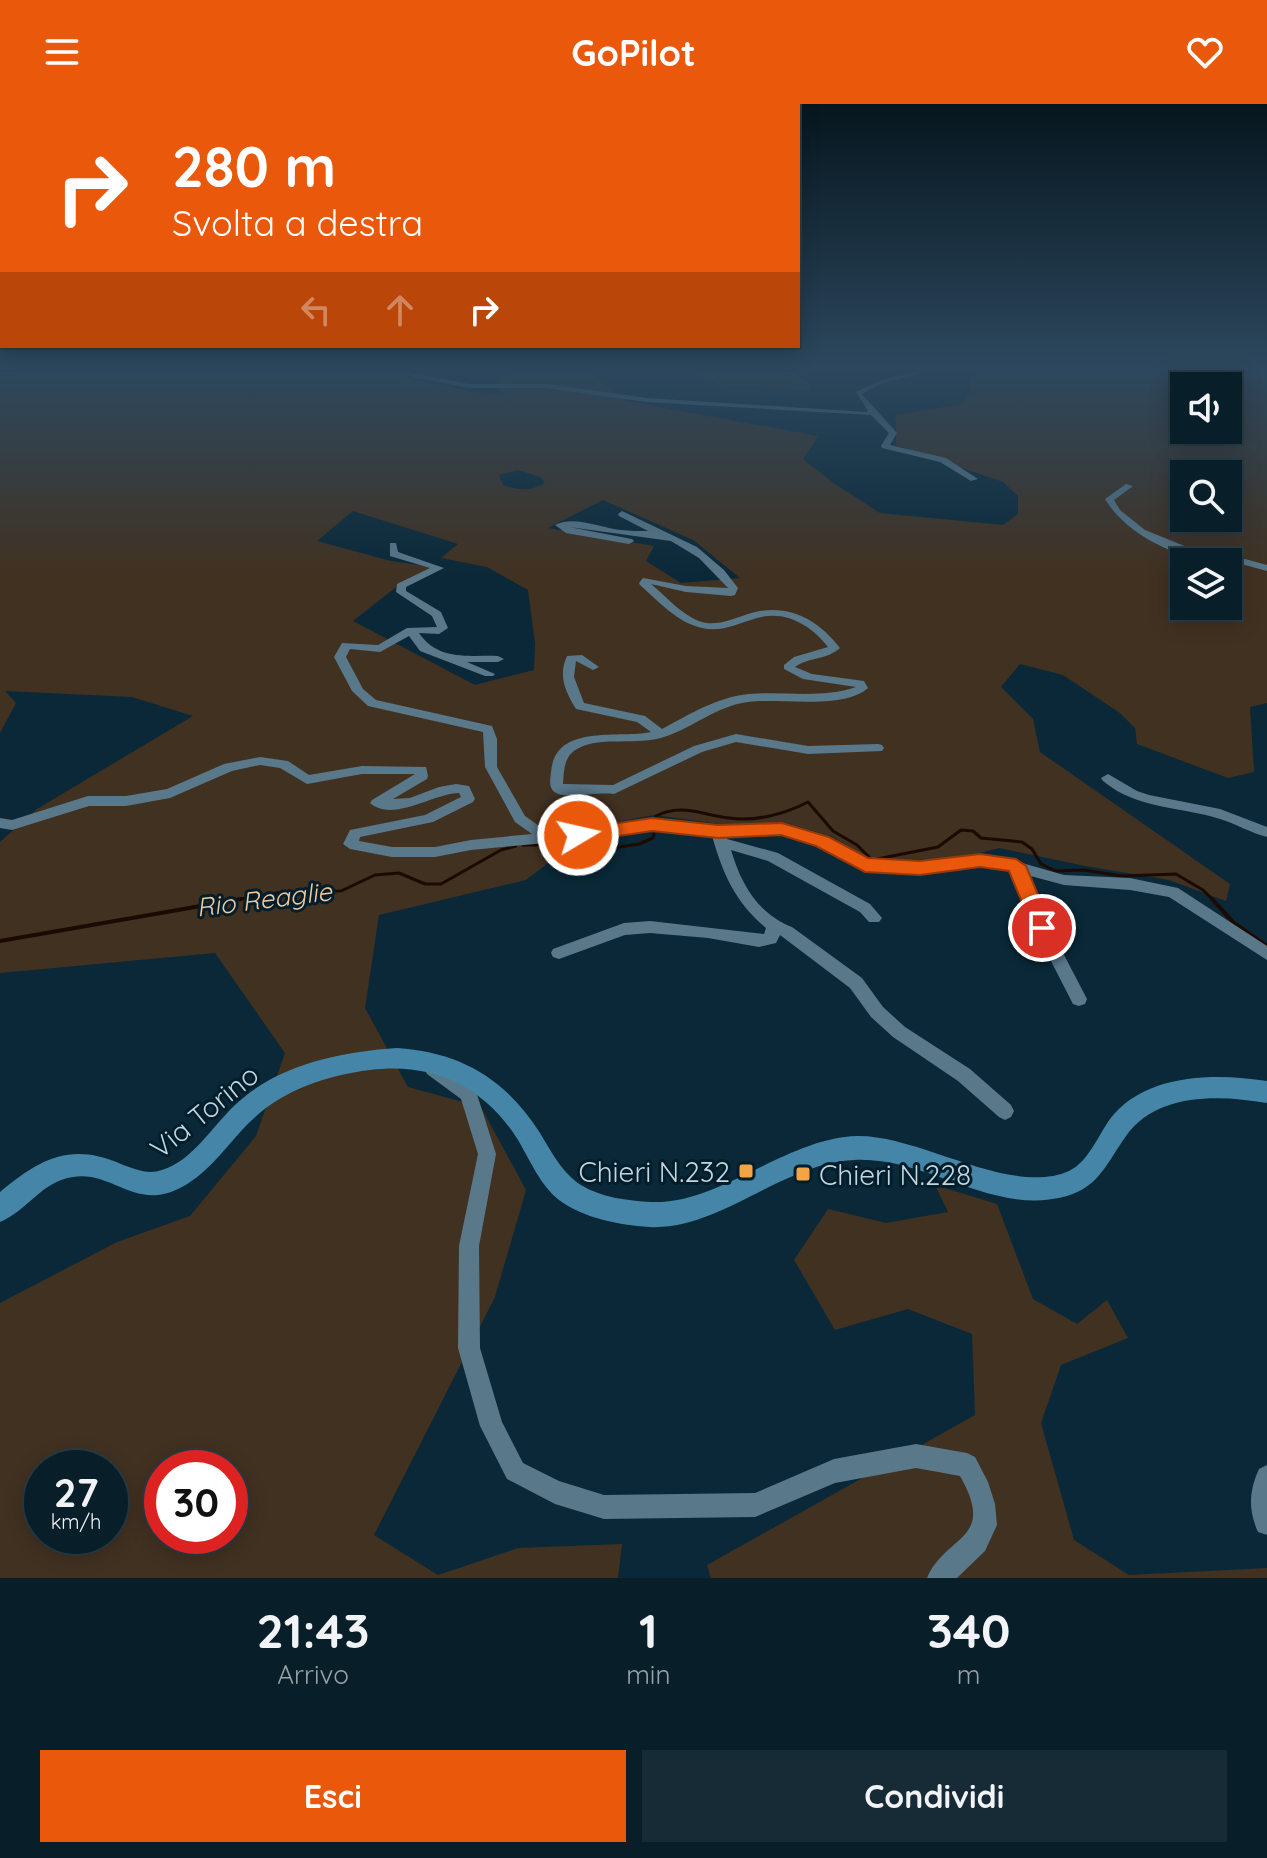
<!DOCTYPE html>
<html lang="it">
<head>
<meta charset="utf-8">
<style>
  body { margin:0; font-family:Quicksand,sans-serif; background:#162b35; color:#f1f3f6; height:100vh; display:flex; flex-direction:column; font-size:30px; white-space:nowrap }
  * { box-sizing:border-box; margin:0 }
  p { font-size:26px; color:#98a2a8 }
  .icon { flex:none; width:44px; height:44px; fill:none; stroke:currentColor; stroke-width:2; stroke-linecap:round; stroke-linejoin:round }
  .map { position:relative; height:1474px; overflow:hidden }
  .panel { display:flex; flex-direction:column; background:#081e29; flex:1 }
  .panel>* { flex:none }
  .hud { position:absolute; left:0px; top:0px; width:800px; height:244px; box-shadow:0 4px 20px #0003,0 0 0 2px #293c46; background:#ea580c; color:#fff; overflow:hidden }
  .fabs { position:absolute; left:1170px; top:268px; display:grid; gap:16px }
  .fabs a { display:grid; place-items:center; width:72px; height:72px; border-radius:0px; background:#081e29; box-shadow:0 4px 20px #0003,0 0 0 2px #293c46; font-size:40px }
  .speed { position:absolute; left:24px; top:1346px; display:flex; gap:16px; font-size:40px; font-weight:700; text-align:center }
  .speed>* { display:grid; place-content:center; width:104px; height:104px; border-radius:50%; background:#081e29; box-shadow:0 4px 20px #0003,0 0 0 2px #293c46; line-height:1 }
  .speed small { font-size:20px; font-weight:400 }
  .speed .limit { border:12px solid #d22; background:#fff; color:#111 }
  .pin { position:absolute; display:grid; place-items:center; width:68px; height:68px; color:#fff; margin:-34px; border:4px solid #fff; border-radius:50%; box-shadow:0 2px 8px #0007 }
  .me { position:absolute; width:88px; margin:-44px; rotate:81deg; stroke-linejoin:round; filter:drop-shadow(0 0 6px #0008) }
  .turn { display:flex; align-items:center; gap:28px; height:168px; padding:0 40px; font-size:36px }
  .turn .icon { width:104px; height:104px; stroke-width:2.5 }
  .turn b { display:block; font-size:56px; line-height:68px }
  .lanes { display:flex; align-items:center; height:76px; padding:0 40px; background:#0003; justify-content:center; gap:40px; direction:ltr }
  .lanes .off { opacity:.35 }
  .eta { display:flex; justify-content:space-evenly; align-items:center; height:136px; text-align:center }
  .eta b { font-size:48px; font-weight:800; line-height:56px }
  .action { display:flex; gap:16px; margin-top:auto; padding:16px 40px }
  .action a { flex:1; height:92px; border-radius:0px; background:#ea580c; color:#fff; font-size:32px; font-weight:800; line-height:92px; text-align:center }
  .action a+a { background:#162b35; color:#f1f3f6 }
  header { display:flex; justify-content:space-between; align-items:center; height:104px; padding:0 40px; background:#ea580c; color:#fff; font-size:36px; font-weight:800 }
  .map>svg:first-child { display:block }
</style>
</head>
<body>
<header><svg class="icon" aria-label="menu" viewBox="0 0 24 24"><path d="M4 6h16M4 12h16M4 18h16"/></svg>GoPilot<svg class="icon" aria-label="heart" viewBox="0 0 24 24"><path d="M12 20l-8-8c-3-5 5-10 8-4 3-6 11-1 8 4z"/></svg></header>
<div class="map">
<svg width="1267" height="1474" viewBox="0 0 1267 1474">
  <rect width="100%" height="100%" fill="#0a2837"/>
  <path fill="#413121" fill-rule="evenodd" d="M0,267h411l-5,7 67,14 28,2 -4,-13 15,-7 -4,-3h88l-6,1 36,29 192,35 -15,23 32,25 45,29 123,12 15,-11v-18l-15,-14 -107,-37v-30l66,-11 8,-12 1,-16 19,-3 38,3 7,-5h232v332l-17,4 4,65 -26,6 -91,-34 -2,-16 -15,-15 -57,-38 -43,-11 -19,23 32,32 7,33 190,132 -4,17 -57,-21 -84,-14 -86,-18 -43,11 -85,1 -40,-24 -45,-13 -52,3 -80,-11 -92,17 -2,22 -34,26 -147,35 -14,93 43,79 73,20 45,83 -31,107 -121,238 64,40 80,-27 104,-4 -4,34h-618v-275l117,-61 73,-26 66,-80 29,-83 -70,-100 -215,20v-131l37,-33 156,-93 -61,-19 -127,-6 11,12 -16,30zM1184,282h44v44h-44zM518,366l22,7 5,6c-13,8 -28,8 -42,2l-4,-10zM1184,370h44v44h-44zM603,396l90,40 47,38 -59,5 -35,-22 8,-15 -106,-18zM353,407l105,33 -17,14 46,9 41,23 7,53 -1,27 -59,15 -122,-64 46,-36 34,-18 -42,-6 -74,-20zM1184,458h44v44h-44zM42,1364h68v68h-68zM162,1364h68v68h-68z
    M693,267h97l20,13 -2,3 3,3 -89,-5z
    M935,1081l62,19 36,95 44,25 30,-24 21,38 -67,27 -20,58 33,117 55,35 138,-7v10h-556l-4,-13 268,-150 -3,-81 -64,-25 -73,21 -41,-70 34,-51 58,14 62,-11z"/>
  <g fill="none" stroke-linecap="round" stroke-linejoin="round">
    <path stroke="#1c0a00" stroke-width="3" d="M656,712c26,-13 46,-1 73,2 26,4 56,-4 79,-16l25,29 24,14 15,15 66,-13 23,-17 12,1 8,7 41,4 10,7 9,15 15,7 28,-1 38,6 54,-2 27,16 11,11
      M523,741h19l23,10 74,-11 14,-6 1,-4
      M229,797l54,-9 58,-1 34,-16 24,-2 26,11h16l60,-34 15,-4"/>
    <path stroke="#1c0a00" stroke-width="4" d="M1212,795l22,24 33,23
      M0,837l241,-42"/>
    <path fill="#59788a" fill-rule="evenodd" d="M401,267l69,13h76l101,14 219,14 2,-1 -12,-19c22,-11 48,-21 73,-21l-51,14 -16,9 35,39 -7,12 56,13 32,21 -7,2 -31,-19 -58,-14 -1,-2 8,-13 -18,-18 -224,-13 -101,-14h-76l-54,-10z
      M1262,267h5v2l-4,-1z
      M1126,380l7,2 -19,14 6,10 25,20 79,32c-42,0 -98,-27 -119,-63z
      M622,407l75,36 27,23 14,18 -3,7 -4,1 -45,-4 -35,-8c16,13 34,35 55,39 15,2 29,-5 42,-9 38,-12 69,4 92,34 -13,12 -31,9 -45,19l17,7 52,7 4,7c-24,22 -89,10 -120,14 -32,4 -55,26 -84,35 -26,9 -63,-1 -85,11 -15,7 -15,21 -16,36l50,1 81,-39 42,-12 72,12 70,-2 4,1 2,3 -2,3 -74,3 -72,-12 -34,10 -88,42c-16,-2 -45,4 -56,0 -10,-4 -8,-13 -7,-22 4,-49 67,-33 100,-40l-14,-10 -61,-13c-11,-18 -18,-34 -9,-53l15,-1 17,12 -6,3 -17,-9 -2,16 10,26 61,13 17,13c28,-15 55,-32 87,-35 36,-3 72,5 107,-7l-53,-8 -19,-10v-4l10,-8 34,-10c-17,-22 -43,-37 -71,-29 -18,5 -36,15 -55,10 -24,-5 -44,-27 -62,-43l-1,-2 4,-5 43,8 42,2 -29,-30 -28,-17 -102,-14 63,12 2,2 -5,3 -63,-11 -11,-8c20,-10 45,3 66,5 9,1 18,1 27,1l-29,-15 -1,-2z
      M390,439h6l2,9 46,16 -38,19v4l35,21 7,16 -9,6 -20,-1c19,28 49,22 79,23l6,3 -6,3h-31l28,12 -2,2h-8l-65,-25 -11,-15 -29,16 -30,-3 -4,8 17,32 13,11 116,26 5,13v28l28,49 24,17 103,-13 66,7 64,-3 46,14 39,22 53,3 60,-8 25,3 59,17 66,3 48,10 89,58v14l-98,-63 -39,-7 -66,-5 -37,-10 23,53 37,71 -2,5 -6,2 -6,-2 -39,-76 -24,-58 -30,-5 -60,8 -55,-3 -47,-24 -36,-12 -56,3 1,2 51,14 92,51 12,14 -3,4h-10l-9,-10 -92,-51 -37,-11c10,34 27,64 61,77l70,51 21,29 22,20 65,42 41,36 3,6 -3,6 -6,3 -6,-3 -41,-36 -65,-44 -22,-20 -21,-29 -70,-53 -4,8 -17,4 -51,-9 -58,-5 -25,2 -66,24 -6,-2 -2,-4 2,-4 71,-26 26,-2 114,13 2,-6c-31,-26 -43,-54 -54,-92l-60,-6 -74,10 -107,10 -36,7h-43l-42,-8 -7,-5 7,-14 75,-15 36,-18 -2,-4c-25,0 -66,30 -89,10l2,-3 43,-26h-53l-55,10 -27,-16 -20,-3 -28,6 -62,27 -44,8h-37l-77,24 -12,-2v-10l12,2 76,-24h38l41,-7 57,-25 36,-7 28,4 21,14 53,-9 64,1 2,9 -1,3 -34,20 17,-1 29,-11 17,-3 13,2 6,13 -2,3 -40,20 -73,15 -1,4 33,6h43l36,-7 61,-6 -17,-12 -30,-55 -2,-35 -115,-26 -16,-15 -18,-34 8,-14 36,2 29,-17 30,-1 -5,-11 -36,-24 1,-8 33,-16 -40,-12z
      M1245,455l22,6v6l-22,-6 -17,3v-6z
      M1108,670l29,17 12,4 71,14 47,18v10c-16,-4 -31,-13 -47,-18 -40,-13 -82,-9 -117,-38l-2,-3z
      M433,956l42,28 21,66 -17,92 1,102 22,74 21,41 36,18 45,14 151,-2 79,-34 82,-15 51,9 8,4 13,25 7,22 2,21 -12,26 -28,27h-30c19,-44 70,-37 33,-102l-44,-8 -81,15 -80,34 -151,2 -49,-15 -48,-25 -27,-53 -22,-78 1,-102 19,-92 -17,-55 -34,-25 -3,-6 3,-6z
      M1267,1361v70l-9,-3c-10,-22 -9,-41 1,-63z"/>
    <path fill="#4586a8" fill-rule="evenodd" d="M397,944c63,4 109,31 143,85 11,18 22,40 41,52 19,12 47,16 70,17 68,3 135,-64 206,-66 64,-1 153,61 212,35 19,-9 29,-35 41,-52 35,-46 106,-46 157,-38v22c-47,-8 -110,-11 -141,33 -18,25 -27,51 -59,60 -75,21 -139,-40 -213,-36 -72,3 -134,71 -205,67 -30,-2 -66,-9 -90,-27 -19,-15 -29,-40 -41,-60 -34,-54 -85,-78 -148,-70 -49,6 -95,23 -128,60 -20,22 -37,46 -64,59 -44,21 -65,-18 -105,-12 -31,4 -46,34 -73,45v-30c40,-33 70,-50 121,-28 13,5 27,11 41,6 30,-9 50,-43 72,-64 42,-41 105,-54 163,-58z"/>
  </g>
  <linearGradient id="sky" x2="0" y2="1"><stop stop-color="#06161e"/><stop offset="0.56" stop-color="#2d485e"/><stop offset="1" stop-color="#2d485e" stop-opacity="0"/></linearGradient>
  <rect width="1267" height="473" fill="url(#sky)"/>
  <path fill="#ea580c" stroke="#983908" stroke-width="2" d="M652,714l66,7 64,-2 47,14 39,21 52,3 60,-7 36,5 10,7 26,62 -3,6h-14l-26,-63 -29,-4 -60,8 -55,-3 -49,-26 -35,-11 -63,3 -66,-7 -74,11 -9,-7 9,-6z"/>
  <g fill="#f4a444" stroke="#011e2c" stroke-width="3">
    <rect x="738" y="1059" width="16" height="16" rx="4"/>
    <rect x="795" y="1062" width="16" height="16" rx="4"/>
  </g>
  <g text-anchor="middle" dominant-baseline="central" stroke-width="6" stroke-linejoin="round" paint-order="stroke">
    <g font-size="26" font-style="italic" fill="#f4c99c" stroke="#011e2c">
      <text transform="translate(264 795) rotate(-7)">Rio Reaglie</text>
    </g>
    <g font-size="28" fill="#c4d5df" stroke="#011e2c">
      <text transform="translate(204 1007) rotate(-39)">Via Torino</text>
    </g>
    <g font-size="28" fill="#c4d5df" stroke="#011e2c" text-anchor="end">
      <text x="730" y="1067">Chieri N.232</text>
      <text x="819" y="1070" text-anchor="start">Chieri N.228</text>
    </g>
  </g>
</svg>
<div class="fabs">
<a><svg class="icon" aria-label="sound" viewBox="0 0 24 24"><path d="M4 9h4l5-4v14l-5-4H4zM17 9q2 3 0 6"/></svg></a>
<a><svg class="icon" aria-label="search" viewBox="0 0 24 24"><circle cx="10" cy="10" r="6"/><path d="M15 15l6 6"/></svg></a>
<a><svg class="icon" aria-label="layers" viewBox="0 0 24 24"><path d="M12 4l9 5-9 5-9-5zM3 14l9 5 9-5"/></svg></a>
</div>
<div class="speed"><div>27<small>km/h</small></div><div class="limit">30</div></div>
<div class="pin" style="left:1042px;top:824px;background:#d93025"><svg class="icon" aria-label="arrive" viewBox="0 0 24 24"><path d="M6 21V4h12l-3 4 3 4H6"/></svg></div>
<svg class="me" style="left:578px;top:731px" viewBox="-20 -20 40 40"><circle r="17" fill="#ea580c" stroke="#fff" stroke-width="3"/><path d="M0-11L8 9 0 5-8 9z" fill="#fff"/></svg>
<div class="hud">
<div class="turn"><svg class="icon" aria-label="right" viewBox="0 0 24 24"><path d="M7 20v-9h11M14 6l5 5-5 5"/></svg><div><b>280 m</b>Svolta a destra</div></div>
<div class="lanes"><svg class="icon off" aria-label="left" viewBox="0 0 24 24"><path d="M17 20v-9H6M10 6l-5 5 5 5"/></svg><svg class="icon off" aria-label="ahead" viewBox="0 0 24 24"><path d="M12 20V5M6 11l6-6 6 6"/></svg><svg class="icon" aria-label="right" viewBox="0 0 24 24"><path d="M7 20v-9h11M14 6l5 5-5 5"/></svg></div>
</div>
</div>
<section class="panel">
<div class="eta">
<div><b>21:43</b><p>Arrivo</p></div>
<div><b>1</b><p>min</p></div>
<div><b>340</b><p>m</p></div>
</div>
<div class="action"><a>Esci</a><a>Condividi</a></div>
</section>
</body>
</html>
